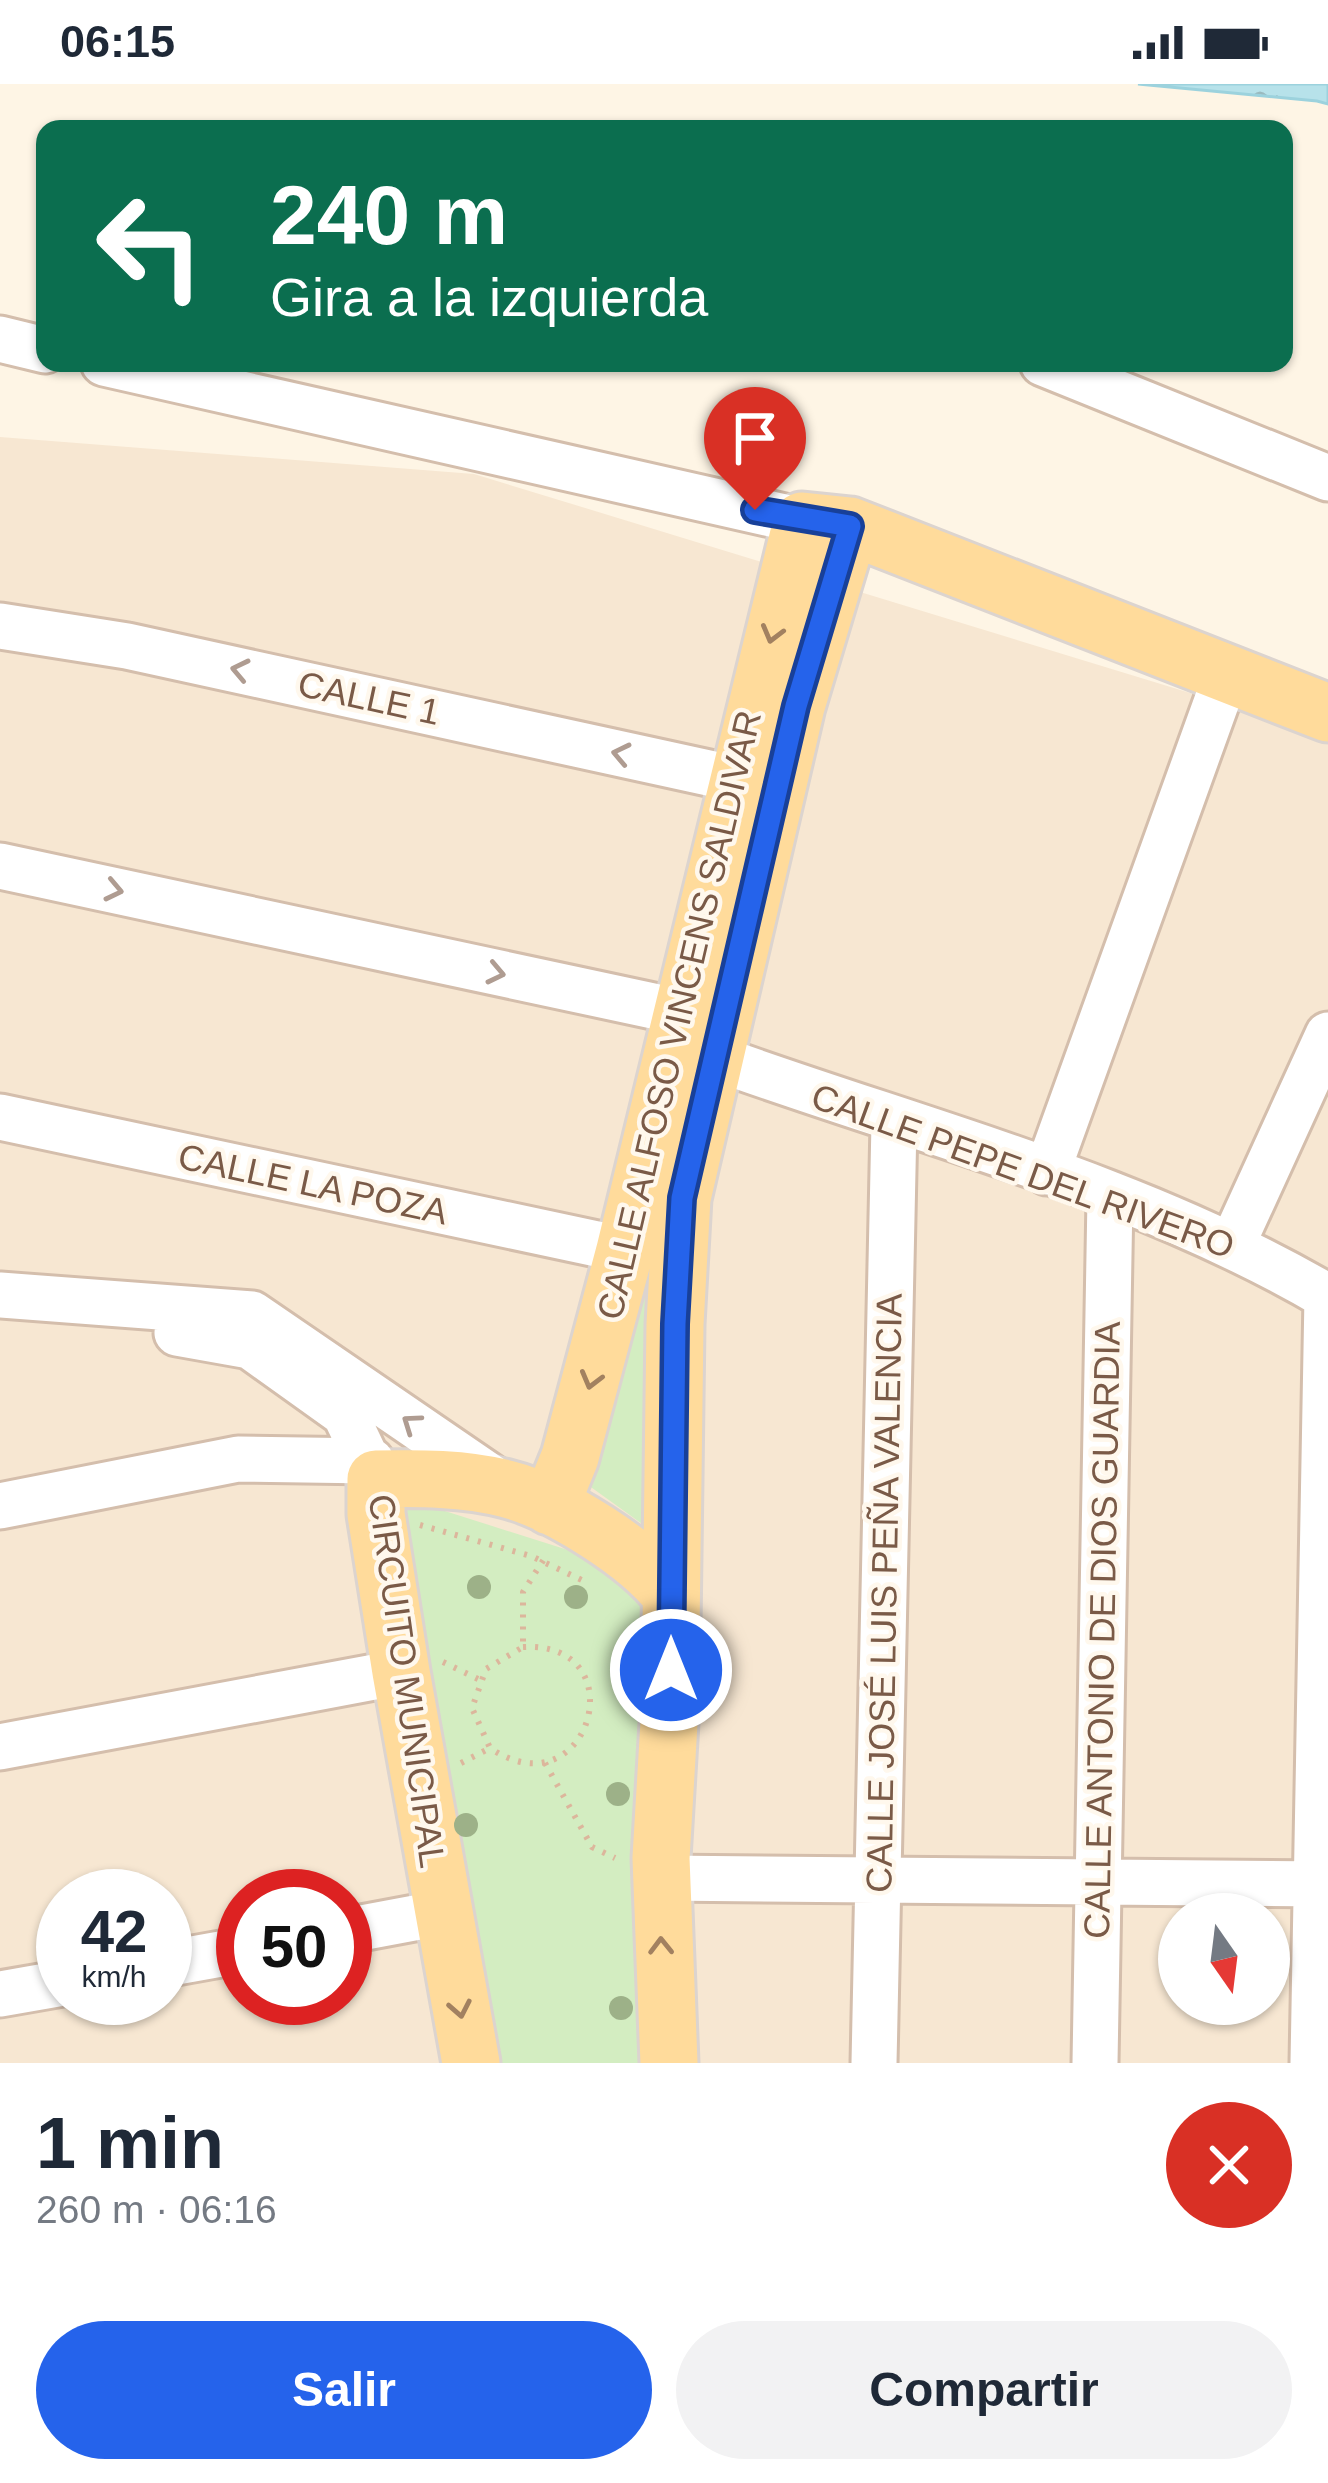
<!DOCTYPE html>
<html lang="es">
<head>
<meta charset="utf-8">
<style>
  body { margin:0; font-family:Arial,sans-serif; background:#f2f2f3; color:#1f2937; height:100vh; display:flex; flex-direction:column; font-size:45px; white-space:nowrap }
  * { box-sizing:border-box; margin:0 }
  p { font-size:39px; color:#747a83 }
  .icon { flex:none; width:66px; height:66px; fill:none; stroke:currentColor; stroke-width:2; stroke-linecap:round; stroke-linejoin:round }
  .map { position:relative; height:1979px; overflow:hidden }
  .panel { display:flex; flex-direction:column; background:#fff; flex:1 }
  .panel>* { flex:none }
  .banner { position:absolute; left:36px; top:36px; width:1257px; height:252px; border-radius:24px; box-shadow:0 3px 9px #0004; background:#0b6e4f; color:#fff; overflow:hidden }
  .needle { width:78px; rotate:166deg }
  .fabs { position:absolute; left:1158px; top:1809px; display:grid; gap:24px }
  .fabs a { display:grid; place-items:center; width:132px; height:132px; border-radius:50%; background:#fff; box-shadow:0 3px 9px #0004; font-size:60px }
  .speed { position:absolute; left:36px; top:1785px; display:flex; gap:24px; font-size:60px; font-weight:700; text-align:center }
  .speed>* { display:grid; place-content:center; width:156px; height:156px; border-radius:50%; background:#fff; box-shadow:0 3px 9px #0004; line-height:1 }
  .speed small { font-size:30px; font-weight:400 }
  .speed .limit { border:18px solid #d22; background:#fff; color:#111 }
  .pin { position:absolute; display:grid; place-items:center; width:102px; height:102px; color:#fff; margin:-123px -51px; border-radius:50% 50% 50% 0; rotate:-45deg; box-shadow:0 0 12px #0007 }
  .pin .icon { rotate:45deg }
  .me { position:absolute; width:132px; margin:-66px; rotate:0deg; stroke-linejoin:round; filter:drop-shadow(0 0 9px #0008) }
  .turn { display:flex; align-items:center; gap:42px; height:252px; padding:0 36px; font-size:54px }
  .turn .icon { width:156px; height:156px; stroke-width:2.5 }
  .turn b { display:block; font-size:84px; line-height:102px }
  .round { display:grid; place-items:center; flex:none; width:126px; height:126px; border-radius:63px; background:#f2f2f3 }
  .summary { display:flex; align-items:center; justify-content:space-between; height:204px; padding:0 36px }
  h1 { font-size:72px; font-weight:700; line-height:90px }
  .primary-button { display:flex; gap:24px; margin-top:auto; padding:24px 36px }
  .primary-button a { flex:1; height:138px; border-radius:72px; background:#2563eb; color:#fff; font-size:48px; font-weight:700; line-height:138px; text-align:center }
  .primary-button a+a { background:#f2f2f3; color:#1f2937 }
  .status { display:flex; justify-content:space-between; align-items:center; height:84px; padding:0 60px; background:#fff; direction:ltr }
  .status svg { height:33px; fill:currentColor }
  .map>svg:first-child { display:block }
</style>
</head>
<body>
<div class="status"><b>06:15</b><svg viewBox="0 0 49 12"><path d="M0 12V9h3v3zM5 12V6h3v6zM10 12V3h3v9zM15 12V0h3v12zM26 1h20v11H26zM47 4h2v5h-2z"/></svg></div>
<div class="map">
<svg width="1328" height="1979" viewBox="0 0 1328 1979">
  <defs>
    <pattern id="water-ripples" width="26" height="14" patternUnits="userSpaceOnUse" patternTransform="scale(3)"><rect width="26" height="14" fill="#b7e2ea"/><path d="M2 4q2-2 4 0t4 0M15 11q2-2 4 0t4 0" fill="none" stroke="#9ababf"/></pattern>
  </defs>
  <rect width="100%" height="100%" fill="#fef5e5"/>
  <path fill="#f7e7d2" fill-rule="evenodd" d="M0,353l474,37 854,261v1328h-1328zM63,1812h102v102h-102zM243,1812h102v102h-102zM1179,1830h90v90h-90z"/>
  <path fill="#d3edc1" d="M648,1157l4,290 -64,-46z
    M388,1409l202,64 65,42 9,464h-172z"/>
  <path fill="url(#water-ripples)" stroke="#9cd2dd" stroke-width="3" d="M1138,0h190v20l-11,-3z"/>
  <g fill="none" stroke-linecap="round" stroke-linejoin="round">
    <g stroke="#d4beac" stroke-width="51">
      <path id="minor" d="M0,255l45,11
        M104,279l698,158
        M1043,279l285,115
        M0,542l127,20 609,133
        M0,782l681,146 32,45c205,74 426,129 615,240
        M0,1033l625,133
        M1047,1088l180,-499
        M1232,1161l96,-210
        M0,1211l252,19 253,173
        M177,1249l73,13 95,68 31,65
        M0,1422l238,-47 133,2
        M0,1663l401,-75
        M661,1794l667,6
        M345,1847l96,-18
        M165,1880l78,-14
        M0,1910l63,-11
        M874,1979l20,-940
        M1095,1979l15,-866
        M1313,1979l14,-767"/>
    </g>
    <g stroke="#dcd4cf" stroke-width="63">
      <path id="major" d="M550,1422l20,-49 55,-207 177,-729 48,5 478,187
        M471,1979l-70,-391 -25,-158v-35c42,-1 89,-1 131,10 51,13 133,65 164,106
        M669,1979l-8,-205 9,-152 5,-382 7,-126 114,-492 54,-180"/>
    </g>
    <path stroke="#dcb69c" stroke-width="6" stroke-dasharray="3 9" stroke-linecap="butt" d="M420,1441l111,31 57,27
      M523,1563c116,-6 66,168 -33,101l-18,-40 14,-39 37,-22v-55l21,-33
      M443,1578l35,17
      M461,1679l29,-15
      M545,1679l47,84 23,11"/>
    <use href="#minor" stroke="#fff" stroke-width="45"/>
    <use href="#major" stroke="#ffdb9b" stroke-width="57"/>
  </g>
  <g fill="#9db188">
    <circle cx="479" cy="1503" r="12"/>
    <circle cx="576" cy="1513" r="12"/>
    <circle cx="618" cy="1710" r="12"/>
    <circle cx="466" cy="1741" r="12"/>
    <circle cx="621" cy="1924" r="12"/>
  </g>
  <defs><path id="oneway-chevron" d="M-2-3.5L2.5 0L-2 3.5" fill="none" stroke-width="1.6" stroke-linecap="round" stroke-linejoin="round" transform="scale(3)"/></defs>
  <g stroke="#a28160">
    <use href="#oneway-chevron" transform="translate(772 550) rotate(105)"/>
    <use href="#oneway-chevron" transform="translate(591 1296) rotate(105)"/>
    <use href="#oneway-chevron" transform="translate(661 1862) rotate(-91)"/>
    <use href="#oneway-chevron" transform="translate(460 1925) rotate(79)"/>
  </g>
  <g stroke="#af9c91">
    <use href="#oneway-chevron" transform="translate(240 586) rotate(-168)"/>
    <use href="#oneway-chevron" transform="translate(621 670) rotate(-168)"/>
    <use href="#oneway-chevron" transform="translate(114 806) rotate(12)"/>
    <use href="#oneway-chevron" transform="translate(496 889) rotate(12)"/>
    <use href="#oneway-chevron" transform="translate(411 1339) rotate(-145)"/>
  </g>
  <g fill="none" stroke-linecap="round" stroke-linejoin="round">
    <g stroke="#184099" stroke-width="30">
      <path id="route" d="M671,1586l4,-346 7,-126 114,-492 54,-180 -95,-16"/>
    </g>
    <use href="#route" stroke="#2563eb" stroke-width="21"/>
  </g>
  <g text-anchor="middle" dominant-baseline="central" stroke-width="9" stroke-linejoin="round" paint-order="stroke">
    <g font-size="36" fill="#7a5a47" stroke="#fff8ed">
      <text transform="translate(369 614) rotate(12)">CALLE 1</text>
      <text transform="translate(679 931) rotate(-77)">CALLE ALFOSO VINCENS SALDIVAR</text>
      <text transform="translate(1023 1087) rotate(20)">CALLE PEPE DEL RIVERO</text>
      <text transform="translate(313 1100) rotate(12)">CALLE LA POZA</text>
      <text transform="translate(884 1509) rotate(-89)">CALLE JOSÉ LUIS PEÑA VALENCIA</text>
      <text transform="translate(1102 1546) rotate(-89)">CALLE ANTONIO DE DIOS GUARDIA</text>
      <text transform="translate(407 1597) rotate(82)">CIRCUITO MUNICIPAL</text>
    </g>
  </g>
</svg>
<div class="fabs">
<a><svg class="needle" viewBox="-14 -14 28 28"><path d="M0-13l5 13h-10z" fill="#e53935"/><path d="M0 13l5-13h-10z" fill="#747a83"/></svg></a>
</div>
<div class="speed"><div>42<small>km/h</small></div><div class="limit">50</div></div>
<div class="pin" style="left:755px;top:426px;background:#d93025"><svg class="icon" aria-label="arrive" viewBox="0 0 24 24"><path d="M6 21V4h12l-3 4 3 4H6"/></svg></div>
<svg class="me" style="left:671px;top:1586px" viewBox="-20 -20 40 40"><circle r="17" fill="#2563eb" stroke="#fff" stroke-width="3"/><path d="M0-11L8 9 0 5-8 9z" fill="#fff"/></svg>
<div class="banner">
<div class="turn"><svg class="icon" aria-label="left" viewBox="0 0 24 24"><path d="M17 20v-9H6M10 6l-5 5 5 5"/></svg><div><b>240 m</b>Gira a la izquierda</div></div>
</div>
</div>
<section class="panel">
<div class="summary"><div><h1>1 min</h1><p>260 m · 06:16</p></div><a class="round" style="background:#d93025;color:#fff"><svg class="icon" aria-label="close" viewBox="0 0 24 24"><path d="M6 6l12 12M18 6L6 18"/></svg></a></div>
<div class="primary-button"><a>Salir</a><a>Compartir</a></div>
</section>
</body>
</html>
